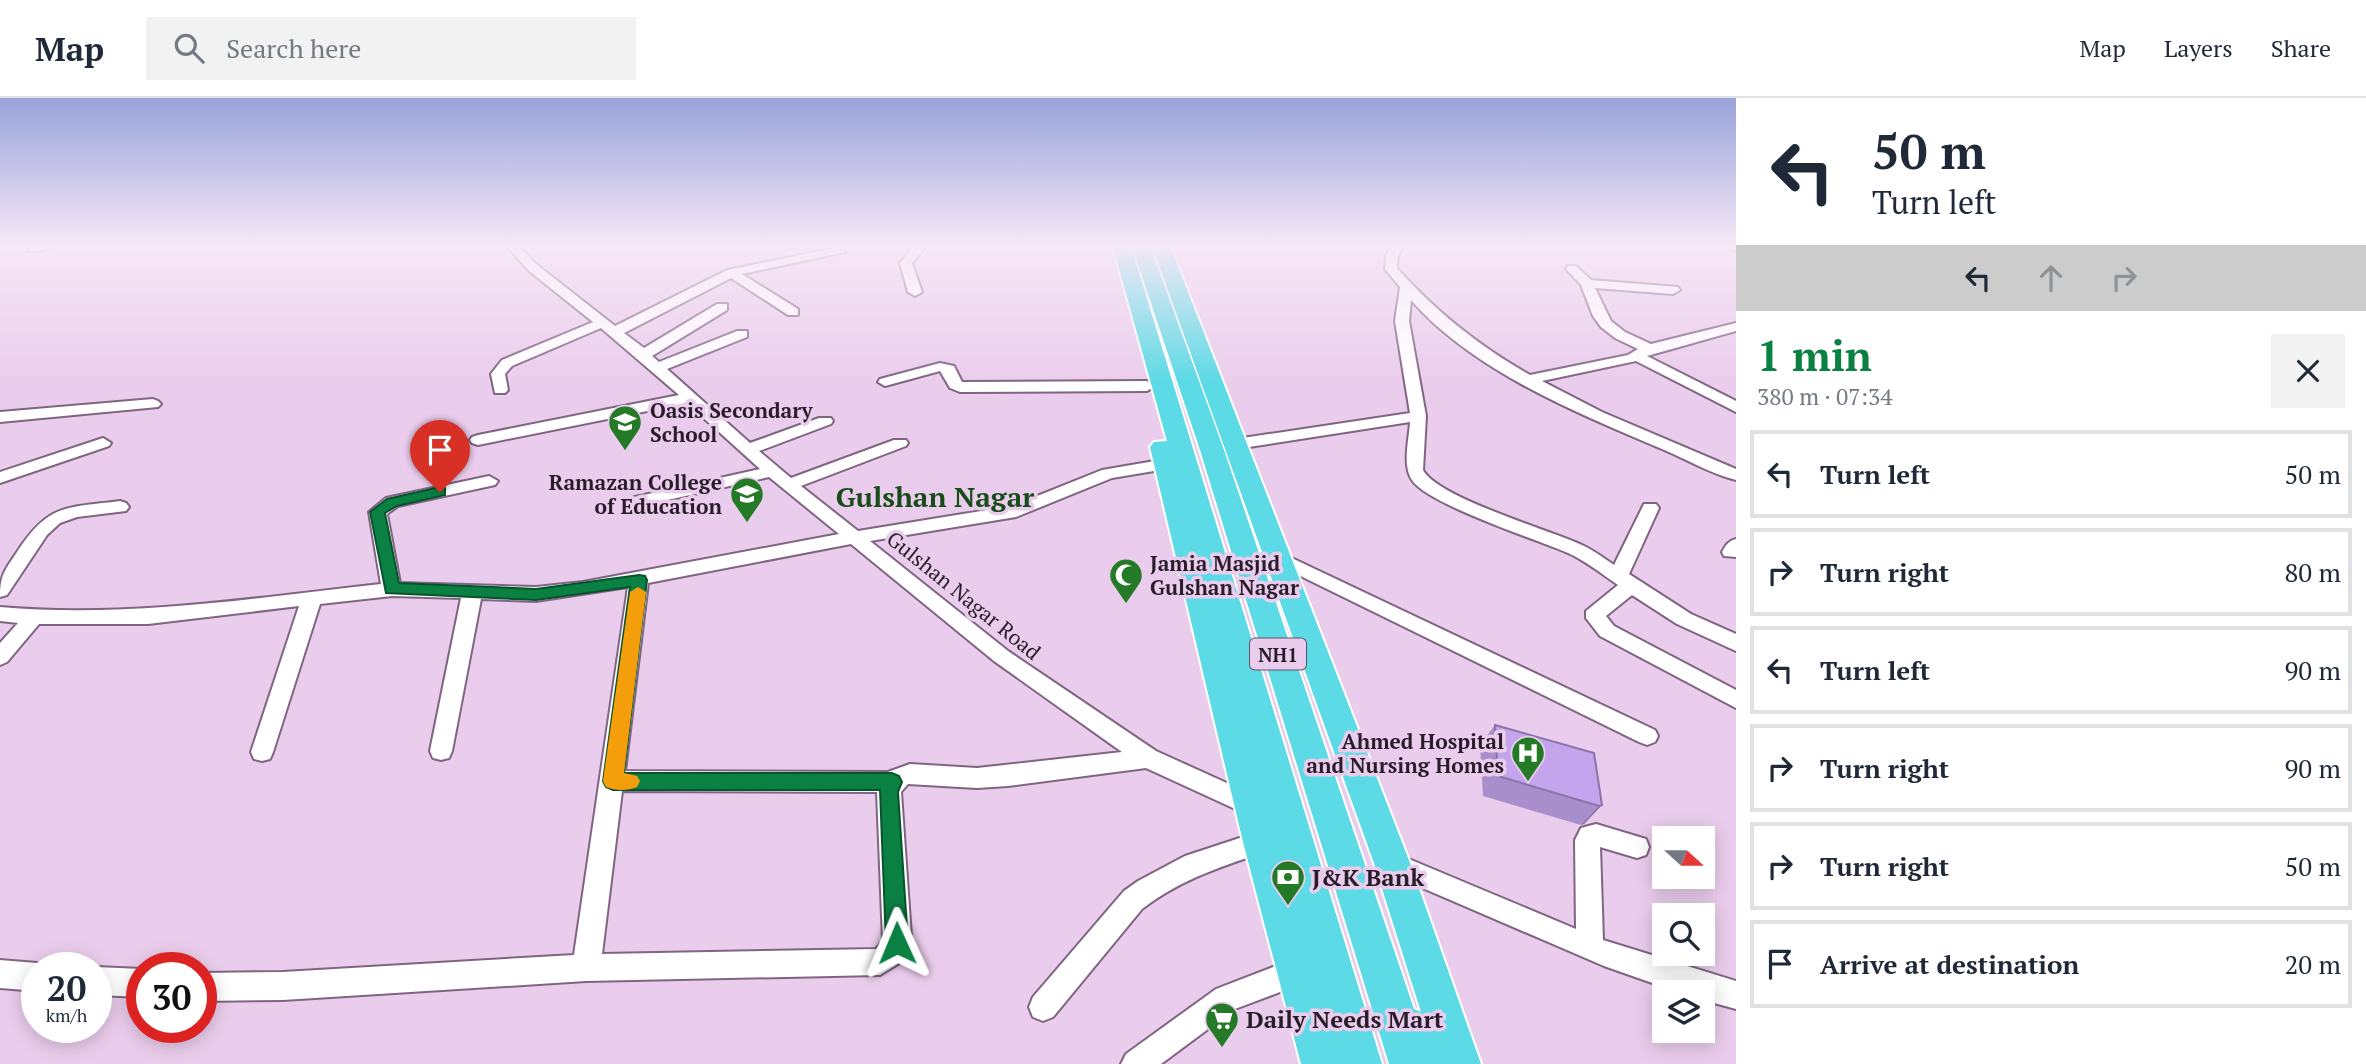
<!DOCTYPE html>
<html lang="en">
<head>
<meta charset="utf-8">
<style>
  body { margin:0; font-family:"PT Serif",serif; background:#f2f2f3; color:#1f2937; height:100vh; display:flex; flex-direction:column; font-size:26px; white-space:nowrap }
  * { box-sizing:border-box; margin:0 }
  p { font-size:23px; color:#747a83 }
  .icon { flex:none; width:38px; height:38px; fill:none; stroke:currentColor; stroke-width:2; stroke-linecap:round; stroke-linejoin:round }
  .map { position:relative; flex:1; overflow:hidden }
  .sheet { display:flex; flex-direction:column; background:#fff; width:630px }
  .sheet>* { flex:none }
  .hud { background:#fff; color:#1f2937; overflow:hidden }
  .needle { width:46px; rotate:111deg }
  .buttons { position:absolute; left:1652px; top:728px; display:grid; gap:14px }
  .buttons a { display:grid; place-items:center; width:63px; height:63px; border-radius:0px; background:#fff; box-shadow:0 4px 18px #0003; font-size:35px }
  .speed { position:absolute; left:21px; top:854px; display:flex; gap:14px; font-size:35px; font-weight:700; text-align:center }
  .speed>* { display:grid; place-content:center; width:91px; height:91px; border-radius:50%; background:#fff; box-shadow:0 4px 18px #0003; line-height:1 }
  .speed small { font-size:18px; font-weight:400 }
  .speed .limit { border:10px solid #d22; background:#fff; color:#111 }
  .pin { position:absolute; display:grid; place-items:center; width:60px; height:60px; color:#fff; margin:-72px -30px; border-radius:50% 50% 50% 0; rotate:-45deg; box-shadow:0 0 7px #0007 }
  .pin .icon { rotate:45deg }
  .me { position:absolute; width:77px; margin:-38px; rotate:359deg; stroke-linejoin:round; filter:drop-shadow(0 0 5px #0008) }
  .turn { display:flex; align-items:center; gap:24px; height:147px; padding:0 21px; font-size:32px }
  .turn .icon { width:91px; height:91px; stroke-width:2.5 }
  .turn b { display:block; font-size:49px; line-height:60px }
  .lanes { display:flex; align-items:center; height:66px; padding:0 21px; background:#0003; justify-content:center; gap:35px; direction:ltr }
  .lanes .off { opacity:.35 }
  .round { display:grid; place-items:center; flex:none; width:74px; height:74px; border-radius:0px; background:#f2f2f3 }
  .head { display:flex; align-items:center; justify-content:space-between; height:119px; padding:0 21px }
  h1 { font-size:42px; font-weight:800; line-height:52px; color:#0b8043 }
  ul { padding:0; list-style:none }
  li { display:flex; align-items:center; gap:21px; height:88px; margin:0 14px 10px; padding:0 7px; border:4px solid #e0e1e3; border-radius:0px }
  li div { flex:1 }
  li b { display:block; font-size:26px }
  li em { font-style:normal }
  header { display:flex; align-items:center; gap:42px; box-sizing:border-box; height:98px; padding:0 35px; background:#fff; border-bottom:2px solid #e0e1e3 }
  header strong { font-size:33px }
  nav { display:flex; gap:38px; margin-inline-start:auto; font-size:24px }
  .search { width:490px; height:63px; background:#f2f2f3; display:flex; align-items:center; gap:18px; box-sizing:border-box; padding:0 24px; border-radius:0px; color:#747a83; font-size:26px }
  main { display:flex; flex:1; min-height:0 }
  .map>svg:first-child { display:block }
</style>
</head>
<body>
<header>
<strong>Map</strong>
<div class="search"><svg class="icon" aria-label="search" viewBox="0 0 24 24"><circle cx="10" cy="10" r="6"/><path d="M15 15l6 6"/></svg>Search here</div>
<nav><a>Map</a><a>Layers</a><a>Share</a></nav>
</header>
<main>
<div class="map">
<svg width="1736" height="966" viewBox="0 0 1736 966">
  <rect width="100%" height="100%" fill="#eacdec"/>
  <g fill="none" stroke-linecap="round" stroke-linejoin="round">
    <g stroke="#7f6582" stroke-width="4">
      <path id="minor" d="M28,148h22l-6,4 -15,1z
        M507,148h12l17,18 79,62 112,-56 118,-24v6l-103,22 56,35v6h-10l-57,-37 -107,55 20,15 73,-44h10v6l-75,46 7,6 78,-31h10v6l-80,32 83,74 69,-25h12l2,3 -2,3 -72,27 32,27 103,-38h12l2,3 -2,3 -105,40 57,45 154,-25 90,-36 76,-13 6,1 2,4 -2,4 -72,12 -96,39 -146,24 138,110 148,100 106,48 3,7 -3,7 -9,3 -9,-3 -98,-45 -138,18 -31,2 -69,-4 -7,8 10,144 -10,26 -21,13 -294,6 -303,19 -82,1v-28l82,-1 291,-17 54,-368 -92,14 -55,-2 -29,152 -3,7 -8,2 -8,-2 -3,-7 31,-153 -69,-2 -72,8 -47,148 -3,7 -8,2 -8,-2 -3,-7 48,-146 -151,18h-109l-32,38 -7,3v-22l18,-20 -18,-2v-14c128,11 255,-9 381,-23l-12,-72 17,-14 103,-22 9,5 -3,4 -97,21 -11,8 13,69 136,4 47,-5 256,-48 -70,-57 -137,31 -6,-1 -3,-4 3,-4 134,-30 -73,-66 -209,42 -6,-2 -2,-3 2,-3 6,-2 201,-40 -78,-67 -89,38 -7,8 3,16 -3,3h-10l-4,-19 11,-14 91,-38 -65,-52zM851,446l143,117 128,91 -145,16 -67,-4 -22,8 -263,-1 23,-188zM622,693l255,1 6,149 -7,8 -274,5z
        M914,148h12l-14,17 10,29 -7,4 -7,-4 -8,-29z
        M1391,148h12l-5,10 -1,12c39,44 82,78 133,107l98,-20 10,-6 -23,-11 -14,-11 -8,-11 -12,-31 -15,-16 2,-3h8l15,14 87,7 2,3 -7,4 -78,-6 16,33 14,11 26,12 85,-21v8l-89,25 89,45v11l-100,-51 -94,20 60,31 134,57v11c-25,-6 -50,-21 -74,-31 -85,-36 -189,-78 -251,-149l-2,21 17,95 -3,54c15,28 127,60 159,75 11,5 22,13 32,20l30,-61h12l3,4 -30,66 62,40 45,20v17l-59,-27 -45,-29 -26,21 8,10 122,64v18l-136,-72 -14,-18v-7l32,-26c-15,-10 -32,-24 -50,-32 -30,-13 -141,-49 -156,-73 -10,-15 -3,-40 -2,-58l-174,27 -6,-2 -2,-3 8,-5 174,-26 -15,-92 5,-34 -15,-18 1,-13z
        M1727,148h9v5z
        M940,265l14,3 8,16 185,-1 8,5 -8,5 -187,1 -10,-4 -10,-17 -55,15 -7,-4 2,-3z
        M153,301l5,2 3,3 -3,3 -158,15v-10z
        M103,340l8,5 -2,3 -109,37v-11z
        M120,403l6,2 3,4 -3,4 -49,6 -17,6 -13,12 -40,60 -7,2c0,-22 5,-27 17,-45 32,-49 49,-44 103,-51z
        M1736,441v18l-12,-1 -2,-4c4,-7 6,-11 14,-13z
        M1279,454l376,178 3,6 -3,6 -8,3 -8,-3 -367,-180 -2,-4 2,-4z
        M1596,726l50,15 3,8 -3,8 -9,3 -37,-11 3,93 133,41v28l-33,-9v-8h-25l-74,-26 -221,-95 -4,-8 4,-8 9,-3 184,77 -1,-89 6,-12z
        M1261,733l9,3 3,8 -3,8c-46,16 -88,28 -128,59l-89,108 -10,4 -10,-4 -4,-10 4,-10 91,-106 14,-10 47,-25z
        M1299,859l10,4 4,10 -4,10 -74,28 -74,55h-40l5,-10 90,-65z
        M0,862l37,3 10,4 -10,1v23l-37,-3z
        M96,869l46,2v28l-46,-2z"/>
    </g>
    <g stroke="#fff" stroke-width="4">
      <path id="highway" d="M1117,148h10l5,4 250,814h-81l-58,-222 -93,-395 4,-5 13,-1 -53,-191z
        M1132,148h18l74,204 190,559 7,3 -47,-149 -222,-617h18l240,617 71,201h-92l-189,-614z"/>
    </g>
    <use href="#minor" fill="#fff" fill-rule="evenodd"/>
    <use href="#highway" fill="#5cdae5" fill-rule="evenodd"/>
  </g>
  <path fill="#a98ecc" d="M1495,627l107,80 -18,19 -3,1 -98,-29 -3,-51z"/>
  <path fill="#8974a6" d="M1602,707l-18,19 -3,1 18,-19z"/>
  <path fill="#c4a5ed" stroke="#8974a6" stroke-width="2" d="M1495,627l99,28 8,52 -3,1 -101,-30z"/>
  <linearGradient id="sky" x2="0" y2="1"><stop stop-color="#99a4db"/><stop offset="0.52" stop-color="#f6e8f6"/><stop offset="1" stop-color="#f6e8f6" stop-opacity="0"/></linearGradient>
  <rect width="1736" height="283" fill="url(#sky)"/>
  <path fill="#0b8043" stroke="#07532c" stroke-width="2" d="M440,389l5,1v7l-48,11 -12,7 14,70 137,6 103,-14 6,1 2,4 -23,193h268l7,3 3,6 -4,10 10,151 -3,8 -8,3 -8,-3 -3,-8 -6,-153h-267l-7,-3 -3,-6 27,-194 -94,13 -150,-7 -16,-81 17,-13z"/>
  <path fill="#f59e0b" d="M638,489l8,5 -22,181 13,3 3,5 -3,6c-10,4 -21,4 -31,0l-3,-6 27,-189z"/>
  <defs>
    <g id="school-pin" transform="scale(1.75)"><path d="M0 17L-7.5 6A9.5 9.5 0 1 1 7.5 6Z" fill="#247a27" stroke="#eacdec"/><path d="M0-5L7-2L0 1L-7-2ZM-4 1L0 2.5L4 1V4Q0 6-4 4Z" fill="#fff"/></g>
    <g id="university-pin" transform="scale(1.75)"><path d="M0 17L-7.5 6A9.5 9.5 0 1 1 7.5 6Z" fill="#247a27" stroke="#eacdec"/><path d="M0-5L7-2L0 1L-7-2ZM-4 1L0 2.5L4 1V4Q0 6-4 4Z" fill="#fff"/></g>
    <g id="mosque-pin" transform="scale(1.75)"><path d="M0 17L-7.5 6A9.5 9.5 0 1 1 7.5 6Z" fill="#247a27" stroke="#eacdec"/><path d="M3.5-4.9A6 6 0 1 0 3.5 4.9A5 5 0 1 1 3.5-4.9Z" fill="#fff"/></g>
    <g id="hospital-pin" transform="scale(1.75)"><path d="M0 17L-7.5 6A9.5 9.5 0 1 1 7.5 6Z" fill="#247a27" stroke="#eacdec"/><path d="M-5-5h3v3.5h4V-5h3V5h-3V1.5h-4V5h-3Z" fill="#fff"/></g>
    <g id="bank-pin" transform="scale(1.75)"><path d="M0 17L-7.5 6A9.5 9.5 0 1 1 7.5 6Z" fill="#247a27" stroke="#eacdec"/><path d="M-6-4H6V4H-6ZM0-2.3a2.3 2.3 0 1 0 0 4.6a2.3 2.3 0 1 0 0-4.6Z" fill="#fff"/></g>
    <g id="supermarket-pin" transform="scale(1.75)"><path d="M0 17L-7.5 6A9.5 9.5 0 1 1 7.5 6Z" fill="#247a27" stroke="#eacdec"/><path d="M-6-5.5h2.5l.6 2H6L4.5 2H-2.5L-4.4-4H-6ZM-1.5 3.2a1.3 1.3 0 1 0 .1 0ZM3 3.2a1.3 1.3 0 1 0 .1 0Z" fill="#fff"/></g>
  </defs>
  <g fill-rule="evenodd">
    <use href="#school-pin" x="625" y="324"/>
    <use href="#university-pin" x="747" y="396"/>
    <use href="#mosque-pin" x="1126" y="477"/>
    <use href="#hospital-pin" x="1528" y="655"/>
    <use href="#bank-pin" x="1288" y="779"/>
    <use href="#supermarket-pin" x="1222" y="921"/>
  </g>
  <g text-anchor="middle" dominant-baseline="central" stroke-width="7" stroke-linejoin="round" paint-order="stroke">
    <rect fill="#eacdec" stroke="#625264" stroke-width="2" x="1250" y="540.5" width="56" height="31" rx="5"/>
    <g font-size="19" font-weight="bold" fill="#281d29">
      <text x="1278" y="556">NH1</text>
    </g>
    <g font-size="21" font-weight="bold" fill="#281d29" stroke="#eacdec" text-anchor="start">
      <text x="650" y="312">Oasis Secondary<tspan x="650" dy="24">School</tspan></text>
      <text x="722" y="384" text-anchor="end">Ramazan College<tspan x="722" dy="24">of Education</tspan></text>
      <text x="1150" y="465">Jamia Masjid<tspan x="1150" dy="24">Gulshan Nagar</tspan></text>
      <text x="1504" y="643" text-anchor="end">Ahmed Hospital<tspan x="1504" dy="24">and Nursing Homes</tspan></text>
    </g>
    <g font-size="21" fill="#281d29" stroke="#eacdec">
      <text transform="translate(964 497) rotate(39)">Gulshan Nagar Road</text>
    </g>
    <g font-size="24" font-weight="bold" fill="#281d29" stroke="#eacdec" text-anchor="start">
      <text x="1312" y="779">J&amp;K Bank</text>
      <text x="1246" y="921">Daily Needs Mart</text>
    </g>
    <g font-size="28" font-weight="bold" fill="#174c18" stroke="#eacdec">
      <text x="935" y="398">Gulshan Nagar</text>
    </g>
  </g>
</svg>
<div class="buttons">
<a><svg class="needle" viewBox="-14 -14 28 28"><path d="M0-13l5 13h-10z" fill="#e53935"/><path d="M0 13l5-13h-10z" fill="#747a83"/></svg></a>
<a><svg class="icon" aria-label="search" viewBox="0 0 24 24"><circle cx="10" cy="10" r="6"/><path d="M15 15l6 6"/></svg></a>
<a><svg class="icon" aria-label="layers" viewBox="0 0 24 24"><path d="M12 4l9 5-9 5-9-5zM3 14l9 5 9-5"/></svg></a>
</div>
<div class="speed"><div>20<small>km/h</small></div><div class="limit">30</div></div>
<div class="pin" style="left:440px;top:394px;background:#d93025"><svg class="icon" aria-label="arrive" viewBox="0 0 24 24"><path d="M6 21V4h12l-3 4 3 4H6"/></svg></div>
<svg class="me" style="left:897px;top:845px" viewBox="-20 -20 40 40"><path d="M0-17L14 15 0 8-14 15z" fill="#0b8043" stroke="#fff" stroke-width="4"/></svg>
</div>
<section class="sheet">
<div class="hud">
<div class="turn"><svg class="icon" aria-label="left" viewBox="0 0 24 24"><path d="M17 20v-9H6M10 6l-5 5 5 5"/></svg><div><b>50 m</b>Turn left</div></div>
<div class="lanes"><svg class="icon" aria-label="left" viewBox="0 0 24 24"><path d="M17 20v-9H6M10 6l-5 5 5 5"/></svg><svg class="icon off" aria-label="ahead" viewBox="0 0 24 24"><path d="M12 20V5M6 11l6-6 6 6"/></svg><svg class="icon off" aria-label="right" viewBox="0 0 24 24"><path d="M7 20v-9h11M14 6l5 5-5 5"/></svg></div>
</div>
<div class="head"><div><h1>1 min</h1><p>380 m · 07:34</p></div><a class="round"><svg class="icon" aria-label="close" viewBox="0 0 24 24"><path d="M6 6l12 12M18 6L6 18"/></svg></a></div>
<ul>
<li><svg class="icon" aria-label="left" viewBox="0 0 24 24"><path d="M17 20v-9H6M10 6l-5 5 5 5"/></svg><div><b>Turn left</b></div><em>50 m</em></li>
<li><svg class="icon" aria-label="right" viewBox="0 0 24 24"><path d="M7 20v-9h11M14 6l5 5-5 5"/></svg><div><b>Turn right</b></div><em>80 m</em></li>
<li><svg class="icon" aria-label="left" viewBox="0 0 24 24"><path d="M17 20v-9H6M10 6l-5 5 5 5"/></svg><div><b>Turn left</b></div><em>90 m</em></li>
<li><svg class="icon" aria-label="right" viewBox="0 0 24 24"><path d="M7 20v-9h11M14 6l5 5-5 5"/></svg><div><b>Turn right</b></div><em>90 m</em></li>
<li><svg class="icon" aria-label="right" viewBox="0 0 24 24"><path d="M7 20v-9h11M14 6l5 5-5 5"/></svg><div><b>Turn right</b></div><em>50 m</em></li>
<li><svg class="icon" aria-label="arrive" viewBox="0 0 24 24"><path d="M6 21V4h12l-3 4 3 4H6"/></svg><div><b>Arrive at destination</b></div><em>20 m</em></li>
</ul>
</section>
</main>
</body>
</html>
